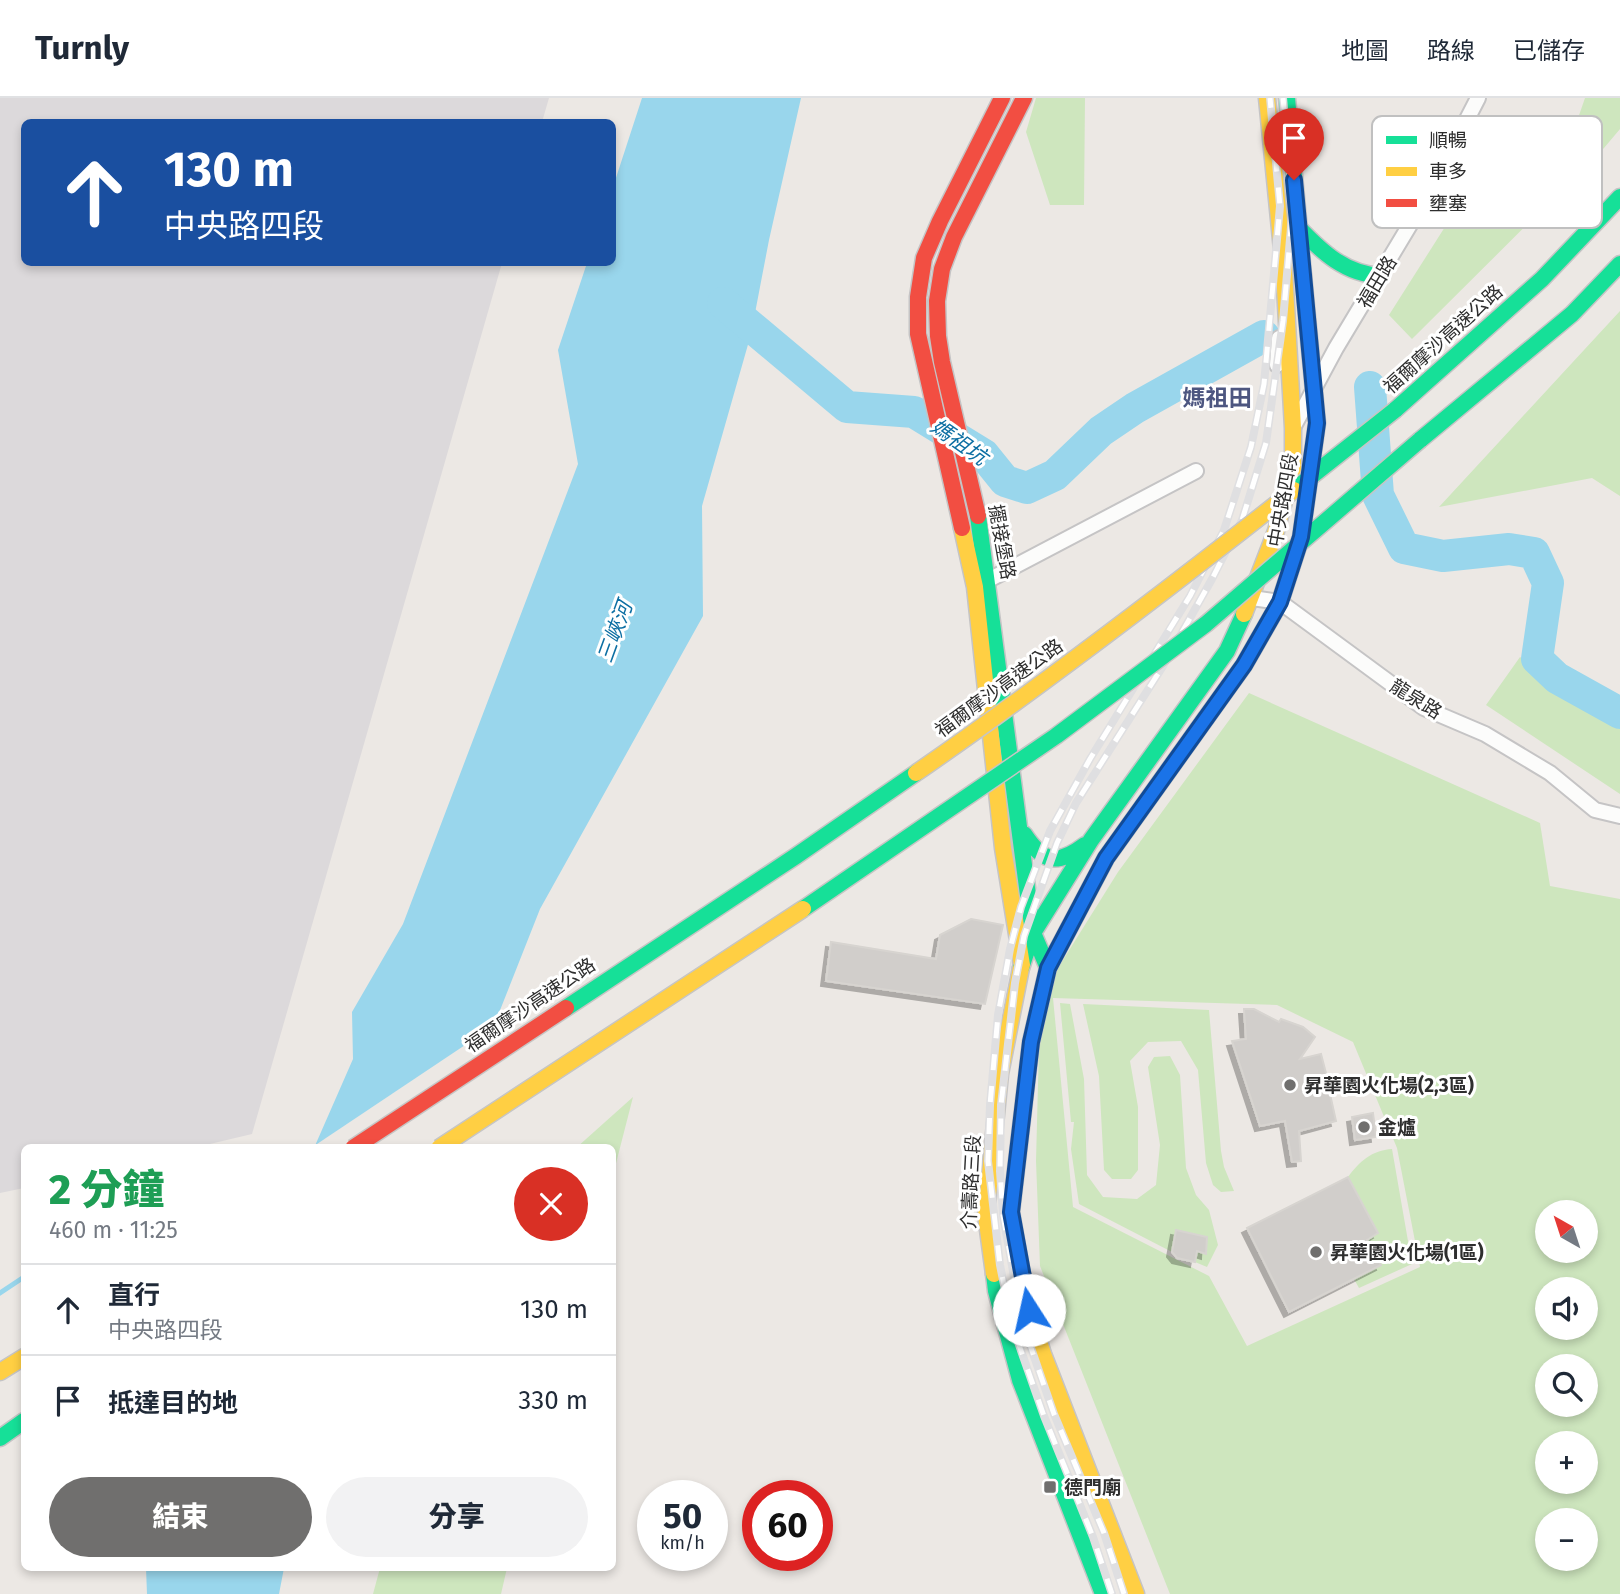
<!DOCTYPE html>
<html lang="zh-TW">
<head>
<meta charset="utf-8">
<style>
  body { margin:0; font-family:"Fira Sans","Noto Sans TC",sans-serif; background:#f2f2f3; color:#1f2937; height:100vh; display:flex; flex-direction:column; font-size:26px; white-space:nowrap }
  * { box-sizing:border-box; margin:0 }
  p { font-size:23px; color:#747a83 }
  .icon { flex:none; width:38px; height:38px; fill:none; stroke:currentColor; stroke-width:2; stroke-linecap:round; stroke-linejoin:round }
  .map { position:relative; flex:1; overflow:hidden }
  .details { position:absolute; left:21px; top:1046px; width:595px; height:427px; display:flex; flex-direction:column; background:#fff; border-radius:10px; box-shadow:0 4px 10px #0003 }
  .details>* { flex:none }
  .hud { position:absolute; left:21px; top:21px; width:595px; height:147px; border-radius:10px; box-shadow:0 4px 10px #0003; background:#1a4fa0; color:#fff; overflow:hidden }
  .needle { width:46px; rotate:321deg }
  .tools { position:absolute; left:1535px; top:1102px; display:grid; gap:14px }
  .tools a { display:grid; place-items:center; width:63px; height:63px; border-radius:50%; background:#fff; box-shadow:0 4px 10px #0003; font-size:35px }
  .speed { position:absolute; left:637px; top:1382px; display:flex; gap:14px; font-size:35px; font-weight:700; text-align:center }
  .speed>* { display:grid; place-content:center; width:91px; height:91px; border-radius:50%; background:#fff; box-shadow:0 4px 10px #0003; line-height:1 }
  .speed small { font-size:18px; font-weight:400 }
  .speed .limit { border:10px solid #d22; background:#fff; color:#111 }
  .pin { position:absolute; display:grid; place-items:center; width:60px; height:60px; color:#fff; margin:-72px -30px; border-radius:50% 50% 50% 0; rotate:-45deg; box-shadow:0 0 7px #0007 }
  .pin .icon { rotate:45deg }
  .me { position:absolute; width:77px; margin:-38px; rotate:350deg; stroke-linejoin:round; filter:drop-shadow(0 0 5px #0008) }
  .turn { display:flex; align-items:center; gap:24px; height:147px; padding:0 28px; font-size:32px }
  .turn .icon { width:91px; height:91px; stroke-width:2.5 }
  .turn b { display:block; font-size:49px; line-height:60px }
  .round { display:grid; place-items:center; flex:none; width:74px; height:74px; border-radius:37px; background:#f2f2f3 }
  .headline { display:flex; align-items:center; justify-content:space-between; height:119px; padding:0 28px }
  h1 { font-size:42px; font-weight:800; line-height:52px; color:#1e9e55 }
  .action { display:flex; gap:14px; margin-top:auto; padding:14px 28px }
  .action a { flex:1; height:80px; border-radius:42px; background:#706f6e; color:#fff; font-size:28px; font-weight:800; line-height:80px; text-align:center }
  .action a+a { background:#f2f2f3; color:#1f2937 }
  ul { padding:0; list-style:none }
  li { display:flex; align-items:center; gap:21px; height:91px; padding:0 28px; border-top:2px solid #e0e1e3 }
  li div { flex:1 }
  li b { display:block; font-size:26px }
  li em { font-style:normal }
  header { display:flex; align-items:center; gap:42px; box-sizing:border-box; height:98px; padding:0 35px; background:#fff; border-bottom:2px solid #e0e1e3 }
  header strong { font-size:33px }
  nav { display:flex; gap:38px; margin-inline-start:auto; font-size:24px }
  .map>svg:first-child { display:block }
</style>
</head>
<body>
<header>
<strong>Turnly</strong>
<nav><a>地圖</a><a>路線</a><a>已儲存</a></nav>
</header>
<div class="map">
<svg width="1620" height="1496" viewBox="0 0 1620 1496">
  <defs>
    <filter id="shadow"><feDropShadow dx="-5" dy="5" stdDeviation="0" flood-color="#0004"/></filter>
  </defs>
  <rect width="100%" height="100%" fill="#ece8e4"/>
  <path fill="#dcd9db" d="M0,0h549l-7,24h-518v140l478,1 -250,871 -59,14h-169v40l-24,5z"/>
  <path fill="#cee6be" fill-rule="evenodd" d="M1036,0h49l-1,107h-34l-24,-73z
    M1585,0h35v31l-16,19 -192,191 -23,-24 61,-96 116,-66z
    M1620,213v185l-28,-18 -153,29z
    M1520,559l77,56 23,9v72l-134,-89z
    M1249,595l291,130 10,63 70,13v695h-450l-130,-328 -4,-105 3,-115 14,-70 65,-104zM1053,900l224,7 76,37 44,106 23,119 -173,79 -38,-70 -136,-69zM1547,1115h39v38h-39zM1547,1192h39v38h-39zM1547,1269h39v38h-39zM1547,1346h39v38h-39zM1547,1423h39v38h-39z
    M1060,905l10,1 14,75 3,96 16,22 34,2 19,-14 4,-40 -12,-78 6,-10 16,-1 10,19 6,93 10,27 13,15 9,35 -11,22 -12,-5 2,-11 9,2 1,-16 -31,-7 -4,22 -93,-48 -8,-55 3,-27h-3z
    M1083,906l126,6 12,141 3,16 10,24 -13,1 -8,-7 -7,-22 -8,-93 -17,-29 -33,1 -18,19 8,46v63l-7,9h-19l-8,-9 -5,-94z
    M633,999l-20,78 -1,-27h-36z
    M1392,1051l20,115 -53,24 -5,-9 27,-14 -14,-25 11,-7 -30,-56c11,-15 24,-27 44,-28z
    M380,1470h127l-6,26h-128z"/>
  <path fill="#99d6ec" d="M642,0h159l-32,142 -18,94 -49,172 1,110 -163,293 -47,119 -179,120 39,-89 -1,-47 51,-88 175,-460 -20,-114 29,-87 25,-1 1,-75z
    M146,1470h138l-5,26h-132z"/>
  <path fill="#ece8e4" d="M498,925l-51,125h-136z"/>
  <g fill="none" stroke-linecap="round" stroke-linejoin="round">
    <path stroke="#99d6ec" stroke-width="5" d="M0,1195l24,-16"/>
    <path stroke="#99d6ec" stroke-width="32" d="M723,205l124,104 67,5 70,43 21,26 22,7 28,-13 46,-44 34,-23 129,-72
      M1370,289l8,108 26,53 39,8 66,-7 25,4 14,30 -11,76 20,19 63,35"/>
  </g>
  <path fill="#d1cecb" stroke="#d7d4d0" stroke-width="2" filter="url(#shadow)" d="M971,821l32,6 -18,79 -159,-23 5,-39 105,17 4,-24z
    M1244,911h10l25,13 2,-3 22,8 12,10 -15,22 21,-5 6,23h4l4,16 -5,1 6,27 -37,10 2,30 -9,1 -7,-41 -25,5 -28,-85 14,-2z
    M1373,1015l3,24 -21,3 -3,-23z
    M1348,1079l30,56 -11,7 14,25 -92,47 -42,-84z
    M1176,1132l31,7 -1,17 -9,-3 -2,11 -18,-4 -5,-6z"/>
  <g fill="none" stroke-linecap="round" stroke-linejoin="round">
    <g stroke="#c5c4c5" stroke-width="18">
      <path id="street" d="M1277,267l2,-27
        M1294,328l42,-78 93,-155 49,-95
        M981,486l215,-113
        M1252,500l28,4 144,106 61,26 65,39 45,37 25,6"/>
    </g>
    <g stroke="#c5c4c5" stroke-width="19">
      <path id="fast" d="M1287,0l16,177
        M1298,129c24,25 47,47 83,49
        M1395,312l147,-131 78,-82
        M1420,342l152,-126 48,-50
        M978,418l55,417 15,35
        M1024,736c19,29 33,32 61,11
        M1021,870l12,-35 58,-93 136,-189 17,-37
        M994,1176l2,17 24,89 83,214
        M1022,1176l-11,-62 20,-170 17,-74 58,-110 100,-140
        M0,1340l24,-17"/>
    </g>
    <g stroke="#c5c4c5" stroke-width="19">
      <path id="slow" d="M962,430l13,59 28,261 19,117
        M1244,516l32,-83 17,-63v-40l-9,-158 -17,-172
        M994,1176l-8,-59 14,-141 21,-106
        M1022,1176l7,36 14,44 93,240
        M0,1274l24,-15"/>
    </g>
    <g stroke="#c5c4c5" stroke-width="19">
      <path id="jam" d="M978,418l-36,-154 -4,-26 -1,-35 5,-32 12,-32 70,-139
        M962,430l-44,-194v-37l6,-39 16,-37 62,-123
        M1206,620l38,-53 36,-63 21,-65 16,-114 -14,-148"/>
    </g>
    <use href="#street" stroke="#fcfcfb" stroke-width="14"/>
    <use href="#fast" stroke="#16e098" stroke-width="16"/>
    <use href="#slow" stroke="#ffcf43" stroke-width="16"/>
    <use href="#jam" stroke="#f24e42" stroke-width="16"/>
    <g stroke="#dfdfe1" stroke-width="8">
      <path id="rail" d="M1112,1496l-19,-57 -49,-121 -32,-91 -12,-60 -12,-104 2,-56 8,-90 12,-66 11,-42 29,-76 40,-72 100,-163 34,-66 27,-83 13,-63 16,-178 -10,-108
        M1124,1496l-20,-61 -50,-119 -32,-92 -19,-107 -3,-44 1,-66 14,-122 9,-47 33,-93 19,-40 87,-137 49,-87 30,-59 24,-77 17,-122 10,-117 -10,-106"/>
    </g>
    <use href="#rail" stroke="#fff" stroke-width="5" stroke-dasharray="16" stroke-linecap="butt"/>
    <g stroke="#c6c5c4" stroke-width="19" stroke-linecap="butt">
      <path id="fast-bridge" d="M1294,392l101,-80
        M803,811l253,-173 150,-112 214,-184
        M566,910l230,-152 120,-83"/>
    </g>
    <g stroke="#c6c5c4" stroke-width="19" stroke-linecap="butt">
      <path id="slow-bridge" d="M916,675c130,-90 254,-185 378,-283
        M439,1050l364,-239"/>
    </g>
    <g stroke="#c6c5c4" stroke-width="19" stroke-linecap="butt">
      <path id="jam-bridge" d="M353,1050l213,-140"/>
    </g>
    <use href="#fast-bridge" stroke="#16e098" stroke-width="16"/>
    <use href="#slow-bridge" stroke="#ffcf43" stroke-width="16"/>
    <use href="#jam-bridge" stroke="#f24e42" stroke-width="16"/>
  </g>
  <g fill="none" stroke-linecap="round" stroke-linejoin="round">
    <g stroke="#114b97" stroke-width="18">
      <path id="route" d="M1029,1212l-18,-98 20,-170 17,-74 58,-110 138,-193 36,-63 21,-65 16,-114 -23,-243"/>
    </g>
    <use href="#route" stroke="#1a73e8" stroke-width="12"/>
  </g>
  <g fill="#706f6e" stroke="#fff" stroke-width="2.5">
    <circle cx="1290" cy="987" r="7"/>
    <circle cx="1364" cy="1029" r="7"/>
    <circle cx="1316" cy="1154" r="7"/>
    <rect x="1043" y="1382" width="14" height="14" rx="3.5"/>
  </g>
  <g text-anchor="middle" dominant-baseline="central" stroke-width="6" stroke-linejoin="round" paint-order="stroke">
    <g font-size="19" fill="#2e2e2e" stroke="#fff">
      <text transform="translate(1377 184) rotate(-59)">福田路</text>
      <text transform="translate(1443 241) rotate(-42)">福爾摩沙高速公路</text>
      <text transform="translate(1283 402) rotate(-80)">中央路四段</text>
      <text transform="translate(1002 444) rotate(80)">擺接堡路</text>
      <text transform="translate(999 590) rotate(-36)">福爾摩沙高速公路</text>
      <text transform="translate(1416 601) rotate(32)">龍泉路</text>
      <text transform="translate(530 907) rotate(-34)">福爾摩沙高速公路</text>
      <text transform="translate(971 1084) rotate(-87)">介壽路三段</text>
    </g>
    <g font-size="19" font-weight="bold" fill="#2e2e2e" stroke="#fff" text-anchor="start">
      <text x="1304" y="987">昇華園火化場(2,3區)</text>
      <text x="1378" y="1029">金爐</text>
      <text x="1330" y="1154">昇華園火化場(1區)</text>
      <text x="1064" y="1389">德門廟</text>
    </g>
    <g font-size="21" font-style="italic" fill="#0d6fa3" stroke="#fff">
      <text transform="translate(959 344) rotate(35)">媽祖坑</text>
      <text transform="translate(615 534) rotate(-70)">三峽河</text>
    </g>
    <g font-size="23" font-weight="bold" fill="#4d5680" stroke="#fff">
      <text x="1217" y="300">媽祖田</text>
    </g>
  </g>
  <rect x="1372" y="18" width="230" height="112" rx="10" fill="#fff" stroke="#c0c0c0" stroke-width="2"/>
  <rect x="1386" y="38" width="31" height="8" fill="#16e098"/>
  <rect x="1386" y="69" width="31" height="9" fill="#ffcf43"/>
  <rect x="1386" y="101" width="31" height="8" fill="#f24e42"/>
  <g font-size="19" fill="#2e2e2e">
    <text x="1429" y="49">順暢</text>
    <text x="1429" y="80">車多</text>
    <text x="1429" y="112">壅塞</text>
  </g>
</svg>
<div class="tools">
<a><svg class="needle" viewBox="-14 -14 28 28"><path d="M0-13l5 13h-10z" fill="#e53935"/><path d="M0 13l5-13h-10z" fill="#747a83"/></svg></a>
<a><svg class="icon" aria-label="sound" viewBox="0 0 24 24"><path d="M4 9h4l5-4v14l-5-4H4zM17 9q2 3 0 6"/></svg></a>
<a><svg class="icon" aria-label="search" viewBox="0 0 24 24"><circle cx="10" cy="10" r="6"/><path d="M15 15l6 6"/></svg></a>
<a>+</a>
<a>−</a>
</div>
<div class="speed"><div>50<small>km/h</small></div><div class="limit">60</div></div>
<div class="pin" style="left:1294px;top:82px;background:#d93025"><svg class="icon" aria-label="arrive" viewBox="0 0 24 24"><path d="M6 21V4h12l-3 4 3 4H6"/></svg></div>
<svg class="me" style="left:1029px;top:1212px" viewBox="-20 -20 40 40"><circle r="19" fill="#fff"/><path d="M0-13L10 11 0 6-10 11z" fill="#1a73e8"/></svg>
<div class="hud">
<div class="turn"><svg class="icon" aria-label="ahead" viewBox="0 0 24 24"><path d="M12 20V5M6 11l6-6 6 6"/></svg><div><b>130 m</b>中央路四段</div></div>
</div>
<section class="details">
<div class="headline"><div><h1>2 分鐘</h1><p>460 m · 11:25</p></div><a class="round" style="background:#d93025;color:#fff"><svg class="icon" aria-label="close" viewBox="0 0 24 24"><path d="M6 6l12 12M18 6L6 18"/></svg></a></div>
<ul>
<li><svg class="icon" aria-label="ahead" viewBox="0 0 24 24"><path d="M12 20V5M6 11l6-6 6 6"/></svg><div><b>直行</b><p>中央路四段</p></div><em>130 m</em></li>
<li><svg class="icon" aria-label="arrive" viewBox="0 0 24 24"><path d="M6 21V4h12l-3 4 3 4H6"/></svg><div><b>抵達目的地</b></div><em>330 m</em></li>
</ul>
<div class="action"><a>結束</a><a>分享</a></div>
</section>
</div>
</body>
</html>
